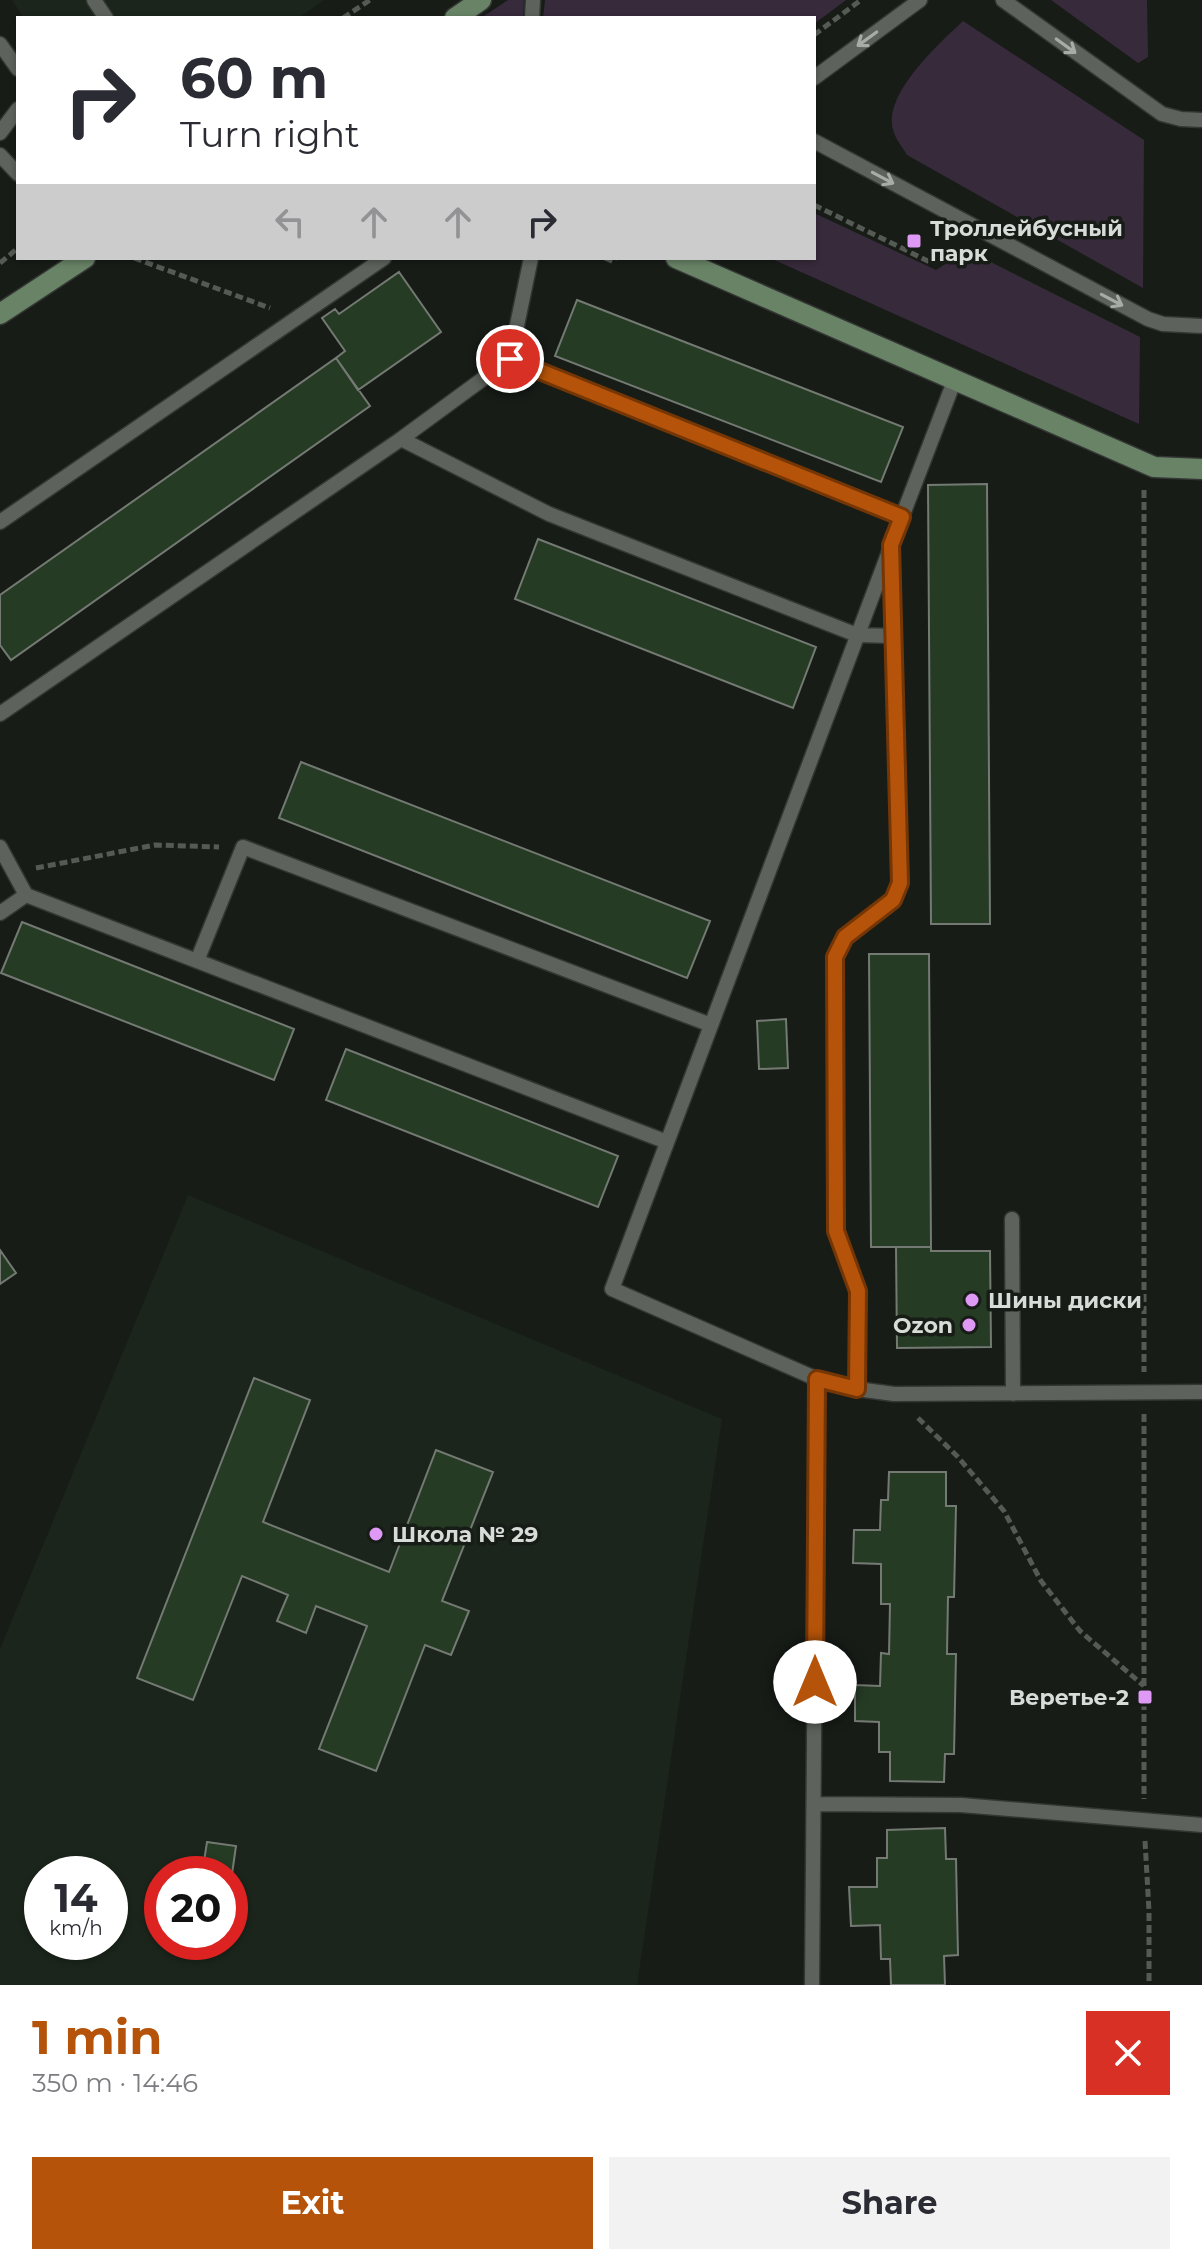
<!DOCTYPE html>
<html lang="en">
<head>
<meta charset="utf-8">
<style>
  body { margin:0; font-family:Montserrat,sans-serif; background:#f2f2f3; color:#2b2b33; height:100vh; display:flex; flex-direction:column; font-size:30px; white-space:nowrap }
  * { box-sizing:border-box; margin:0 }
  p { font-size:26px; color:#7c7c81 }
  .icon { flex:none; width:44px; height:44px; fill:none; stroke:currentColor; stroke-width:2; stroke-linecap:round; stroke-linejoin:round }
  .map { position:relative; height:1985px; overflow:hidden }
  .details { display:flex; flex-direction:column; background:#fff; flex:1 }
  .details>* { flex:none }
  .guide { position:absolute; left:16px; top:16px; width:800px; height:244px; border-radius:0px; box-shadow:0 2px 6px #0004; background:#fff; color:#2b2b33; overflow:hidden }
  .speed { position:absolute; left:24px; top:1856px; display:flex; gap:16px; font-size:40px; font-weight:700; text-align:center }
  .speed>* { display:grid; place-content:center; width:104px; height:104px; border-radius:50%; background:#fff; box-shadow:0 2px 6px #0004; line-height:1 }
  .speed small { font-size:20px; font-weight:400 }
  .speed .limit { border:12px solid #d22; background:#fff; color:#111 }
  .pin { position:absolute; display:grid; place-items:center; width:68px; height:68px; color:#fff; margin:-34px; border:4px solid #fff; border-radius:50%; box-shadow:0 2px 8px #0007 }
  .me { position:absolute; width:88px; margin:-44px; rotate:0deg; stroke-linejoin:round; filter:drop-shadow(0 0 6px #0008) }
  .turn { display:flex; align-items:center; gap:28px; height:168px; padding:0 32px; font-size:36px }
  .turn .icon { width:104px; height:104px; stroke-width:2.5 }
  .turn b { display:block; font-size:56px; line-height:68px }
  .lanes { display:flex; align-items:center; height:76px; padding:0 32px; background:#0003; justify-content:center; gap:40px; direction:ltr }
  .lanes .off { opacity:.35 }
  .round { display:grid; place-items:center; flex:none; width:84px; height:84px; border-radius:0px; background:#f2f2f3 }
  .overview { display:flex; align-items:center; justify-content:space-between; height:136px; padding:0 32px }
  h1 { font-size:48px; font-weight:700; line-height:60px; color:#b45309 }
  .cta { display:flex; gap:16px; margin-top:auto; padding:16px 32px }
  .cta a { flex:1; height:92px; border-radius:0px; background:#b45309; color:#fff; font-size:32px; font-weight:700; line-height:92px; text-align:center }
  .cta a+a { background:#f2f2f3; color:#2b2b33 }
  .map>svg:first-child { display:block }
</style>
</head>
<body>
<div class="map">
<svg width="1202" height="1985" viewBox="0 0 1202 1985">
  <rect width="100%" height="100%" fill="#171c17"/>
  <path fill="#1b251b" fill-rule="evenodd" d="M12,0h312l-26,18h-274z
    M188,1195l534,224 -85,566h-637v-336zM42,1874h68v68h-68zM162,1874h68v68h-68z"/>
  <path fill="#372a3b" d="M508,0h16l-1,18h-42z
    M545,0h301l-32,24v-6h-271z
    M1051,0h96l1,57 -10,6z
    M963,21l181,119 -1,148 -236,-133c-4,-7 -10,-14 -13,-22 -14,-37 45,-89 69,-112z
    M814,213l122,57 31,-20 173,87 -1,87 -369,-166h44z"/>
  <path fill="#253b24" stroke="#747a73" stroke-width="2" d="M399,272l42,60 -83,58 -22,-32 9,-7 -23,-33 13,-9 4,5z
    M577,300l326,127 -22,55 -326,-126z
    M336,358l34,48 -359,254 -11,-15v-50z
    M987,484l3,440h-59l-3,-439z
    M538,539l278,108 -23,61 -278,-109z
    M301,762l409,159 -23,57 -408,-160z
    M22,922l272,107 -20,51 -273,-107z
    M869,954h60l2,293h-60z
    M786,1019l2,49 -29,1 -2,-48z
    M346,1049l272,107 -20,51 -272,-107z
    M896,1247h35v4h59l1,96 -94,1z
    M0,1250l16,23 -16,11z
    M254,1378l56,22 -47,122 126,50 47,-122 57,22 -51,129 27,10 -18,44 -26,-10 -49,126 -57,-22 48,-123 -51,-20 -10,27 -29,-12 11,-26 -46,-19 -49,124 -56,-22z
    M889,1472h57v34h10l-2,91h-6l-1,57h9l-2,100h-9l-1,28 -54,-1v-29h-11v-30l-24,-1v-36l25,1 1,-33 8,1 1,-50h-9v-40l-28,-1 1,-33h26l1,-30h7z
    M945,1828l1,31h10l2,96 -14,1 1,29h-54l-1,-26h-9l-1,-34 -29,1 -2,-39h28v-29h10v-28z
    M207,1842l29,4 -6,42v-14h-28z"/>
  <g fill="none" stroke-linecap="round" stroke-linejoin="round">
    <g stroke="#333633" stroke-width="17">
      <path id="service" d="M94,0l12,18
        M1003,0l159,114 19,5 21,1
        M532,18l1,-18
        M0,44l18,25
        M814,78l106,-78
        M0,133l18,-24
        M814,141l334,178 15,5 39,2
        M0,155l18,19
        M510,359l21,-101
        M955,379l-53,138 -290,772 205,90 40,10 37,5 308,-2
        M401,439l109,-80 392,158
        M0,522l384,-264
        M0,714l401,-275 148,75 308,121 37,1
        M0,847l26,48 641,247
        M0,913l26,-18
        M197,961l46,-114 468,178
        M1012,1219l1,175
        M857,1389l1,-98 -22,-60 -1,-274 10,-20 48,-37 7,-17 -8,-330
        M814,1804l147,1 241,20
        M812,1985l5,-606"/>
    </g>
    <g stroke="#333633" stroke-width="23">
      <path id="secondary" d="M455,18l26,-18
        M676,258l478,209 48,2
        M0,314l85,-56"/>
    </g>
    <path stroke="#555a55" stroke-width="5" stroke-dasharray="8 4" stroke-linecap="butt" d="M343,18l27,-18
      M814,35l47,-35
      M814,205l118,58
      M134,258l136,50
      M605,258l9,4 1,-4
      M0,263l18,-15
      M1144,490v882
      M36,868l119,-23 64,2
      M1144,1414v385
      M918,1418l39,38 47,55 37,70 39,50 64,55
      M1145,1841l4,70v74"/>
    <use href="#service" stroke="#5d635c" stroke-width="14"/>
    <use href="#secondary" stroke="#688366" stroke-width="20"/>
  </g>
  <defs><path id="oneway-shaft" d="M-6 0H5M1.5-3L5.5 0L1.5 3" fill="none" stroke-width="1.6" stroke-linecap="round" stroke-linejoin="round" transform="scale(2)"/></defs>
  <g stroke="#a7aca6">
    <use href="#oneway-shaft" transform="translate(867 39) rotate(144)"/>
    <use href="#oneway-shaft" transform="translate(1066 46) rotate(36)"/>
    <use href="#oneway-shaft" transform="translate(883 178) rotate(28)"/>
    <use href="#oneway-shaft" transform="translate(1112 300) rotate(28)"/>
  </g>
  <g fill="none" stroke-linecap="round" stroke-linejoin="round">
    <g stroke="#753606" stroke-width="20">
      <path id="route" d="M510,359l392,158 -11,28 9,338 -7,17 -48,37 -10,20 1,274 22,60 -1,98 -40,-10 -2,303"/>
    </g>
    <use href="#route" stroke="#b45309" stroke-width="14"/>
  </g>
  <g fill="#dd99f4" stroke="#171c17" stroke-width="3">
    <rect x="906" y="233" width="16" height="16" rx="4"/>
    <circle cx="972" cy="1300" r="8"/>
    <circle cx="969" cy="1325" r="8"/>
    <circle cx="376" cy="1534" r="8"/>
    <rect x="1137" y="1689" width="16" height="16" rx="4"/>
  </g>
  <g text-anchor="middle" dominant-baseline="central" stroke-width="7" stroke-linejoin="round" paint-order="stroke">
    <g font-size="22" font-weight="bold" fill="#d8dcd8" stroke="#171c17" text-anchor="start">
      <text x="930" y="228">Троллейбусный<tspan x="930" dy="25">парк</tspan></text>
      <text x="988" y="1300">Шины диски</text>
      <text x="953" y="1325" text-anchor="end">Ozon</text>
      <text x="392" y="1534">Школа № 29</text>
      <text x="1129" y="1697" text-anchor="end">Веретье-2</text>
    </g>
  </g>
</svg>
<div class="speed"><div>14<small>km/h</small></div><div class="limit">20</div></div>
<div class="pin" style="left:510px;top:359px;background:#d93025"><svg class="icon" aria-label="arrive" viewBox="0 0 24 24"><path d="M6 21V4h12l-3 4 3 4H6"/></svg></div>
<svg class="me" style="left:815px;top:1682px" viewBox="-20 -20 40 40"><circle r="19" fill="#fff"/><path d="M0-13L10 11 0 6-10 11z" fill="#b45309"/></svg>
<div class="guide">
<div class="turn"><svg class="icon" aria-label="right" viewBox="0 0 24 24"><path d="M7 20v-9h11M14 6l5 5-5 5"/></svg><div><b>60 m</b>Turn right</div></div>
<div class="lanes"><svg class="icon off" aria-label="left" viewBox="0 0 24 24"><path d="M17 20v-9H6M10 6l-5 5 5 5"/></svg><svg class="icon off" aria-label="ahead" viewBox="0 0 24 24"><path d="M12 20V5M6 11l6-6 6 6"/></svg><svg class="icon off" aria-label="ahead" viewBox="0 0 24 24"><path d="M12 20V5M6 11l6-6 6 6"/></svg><svg class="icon" aria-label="right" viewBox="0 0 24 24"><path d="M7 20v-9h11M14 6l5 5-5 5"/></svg></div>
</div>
</div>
<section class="details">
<div class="overview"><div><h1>1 min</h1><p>350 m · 14:46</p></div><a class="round" style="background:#d93025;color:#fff"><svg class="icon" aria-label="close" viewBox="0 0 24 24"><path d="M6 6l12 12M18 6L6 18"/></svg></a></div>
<div class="cta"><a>Exit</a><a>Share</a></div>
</section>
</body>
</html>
